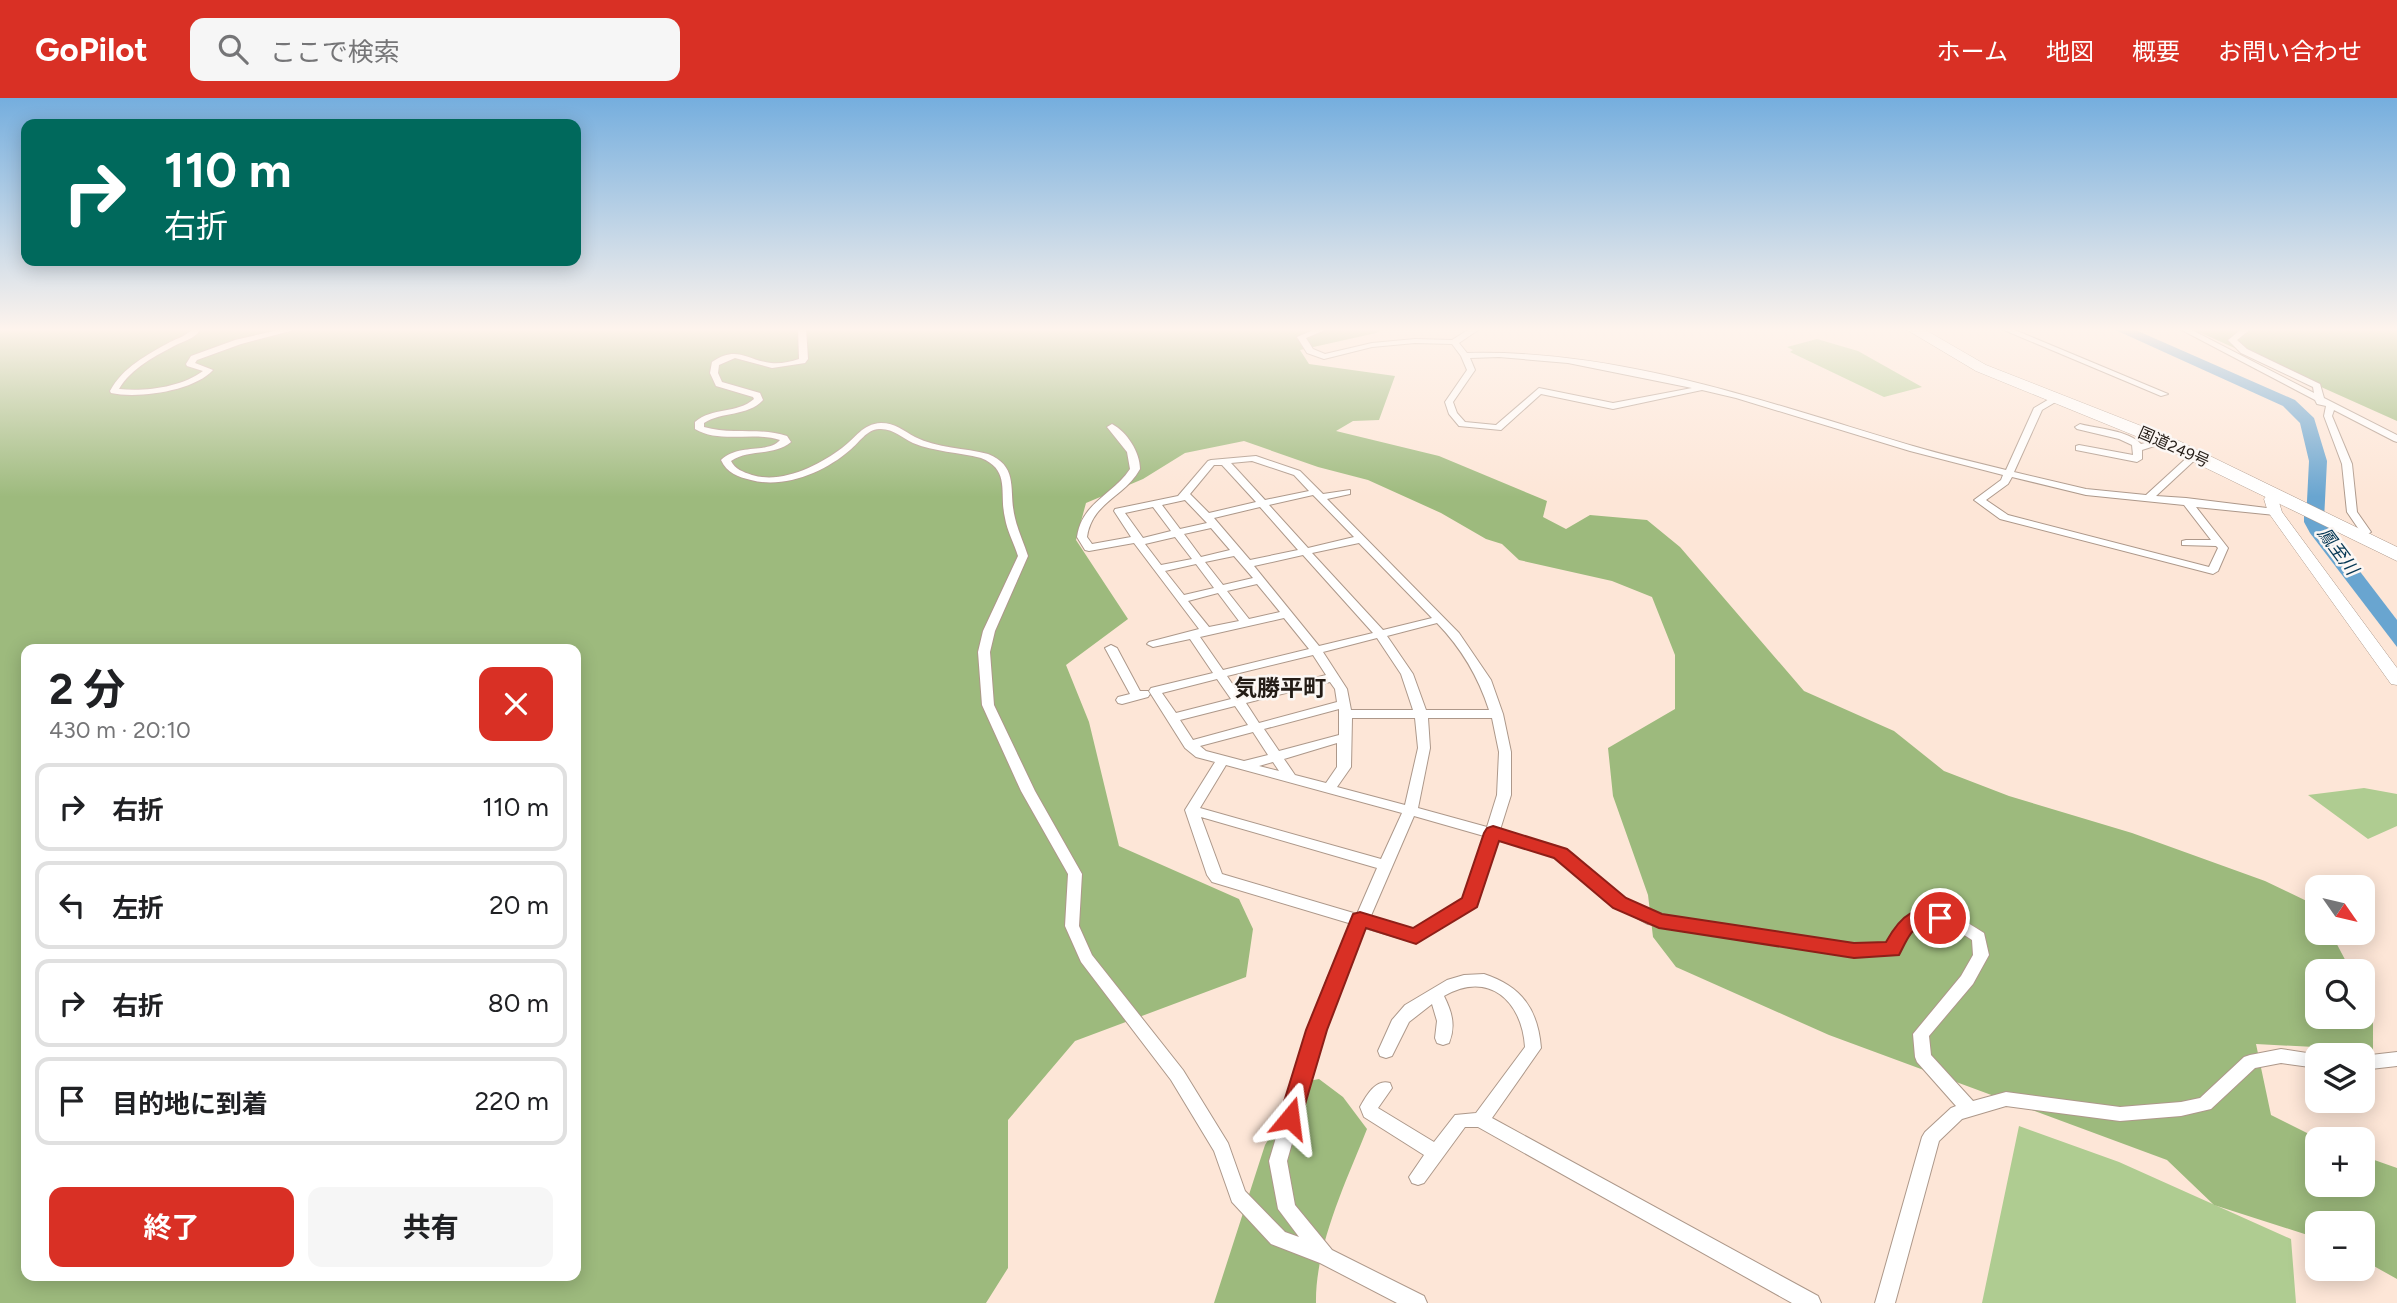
<!DOCTYPE html>
<html lang="ja">
<head>
<meta charset="utf-8">
<style>
  body { margin:0; font-family:Figtree,"Noto Sans JP",sans-serif; background:#f6f6f6; color:#202124; height:100vh; display:flex; flex-direction:column; font-size:26px; white-space:nowrap }
  * { box-sizing:border-box; margin:0 }
  p { font-size:23px; color:#757577 }
  .icon { flex:none; width:38px; height:38px; fill:none; stroke:currentColor; stroke-width:2; stroke-linecap:round; stroke-linejoin:round }
  .map { position:relative; flex:1; overflow:hidden }
  .panel { position:absolute; left:21px; top:546px; width:560px; height:637px; display:flex; flex-direction:column; background:#fff; border-radius:14px; box-shadow:0 4px 18px #0003 }
  .panel>* { flex:none }
  .guide { position:absolute; left:21px; top:21px; width:560px; height:147px; border-radius:14px; box-shadow:0 4px 18px #0003; background:#00695c; color:#fff; overflow:hidden }
  .needle { width:46px; rotate:124deg }
  .buttons { position:absolute; left:2305px; top:777px; display:grid; gap:14px }
  .buttons a { display:grid; place-items:center; width:70px; height:70px; border-radius:14px; background:#fff; box-shadow:0 4px 18px #0003; font-size:35px }
  .pin { position:absolute; display:grid; place-items:center; width:60px; height:60px; color:#fff; margin:-30px; border:4px solid #fff; border-radius:50%; box-shadow:0 2px 7px #0007 }
  .me { position:absolute; width:77px; margin:-38px; rotate:16deg; stroke-linejoin:round; filter:drop-shadow(0 0 5px #0008) }
  .turn { display:flex; align-items:center; gap:24px; height:147px; padding:0 28px; font-size:32px }
  .turn .icon { width:91px; height:91px; stroke-width:2.5 }
  .turn b { display:block; font-size:49px; line-height:60px }
  .round { display:grid; place-items:center; flex:none; width:74px; height:74px; border-radius:14px; background:#f6f6f6 }
  .headline { display:flex; align-items:center; justify-content:space-between; height:119px; padding:0 28px }
  h1 { font-size:42px; font-weight:700; line-height:52px }
  .cta { display:flex; gap:14px; margin-top:auto; padding:14px 28px }
  .cta a { flex:1; height:80px; border-radius:14px; background:#d93025; color:#fff; font-size:28px; font-weight:700; line-height:80px; text-align:center }
  .cta a+a { background:#f6f6f6; color:#202124 }
  ul { padding:0; list-style:none }
  li { display:flex; align-items:center; gap:21px; height:88px; margin:0 14px 10px; padding:0 14px; border:4px solid #e0e0e0; border-radius:14px }
  li div { flex:1 }
  li b { display:block; font-size:26px }
  li em { font-style:normal }
  header { display:flex; align-items:center; gap:42px; box-sizing:border-box; height:98px; padding:0 35px; background:#d93025; color:#fff }
  header strong { font-size:33px }
  nav { display:flex; gap:38px; margin-inline-start:auto; font-size:24px }
  .search { width:490px; height:63px; background:#f6f6f6; display:flex; align-items:center; gap:18px; box-sizing:border-box; padding:0 24px; border-radius:14px; color:#757577; font-size:26px }
  .map>svg:first-child { display:block }
</style>
</head>
<body>
<header>
<strong>GoPilot</strong>
<div class="search"><svg class="icon" aria-label="search" viewBox="0 0 24 24"><circle cx="10" cy="10" r="6"/><path d="M15 15l6 6"/></svg>ここで検索</div>
<nav><a>ホーム</a><a>地図</a><a>概要</a><a>お問い合わせ</a></nav>
</header>
<div class="map">
<svg width="2397" height="1205" viewBox="0 0 2397 1205">
  <rect width="100%" height="100%" fill="#fde6d7"/>
  <path fill="#afcc91" d="M1817,241l41,12 64,36 -38,10 -94,-45 3,-2 -6,-3z
    M2364,690l33,6v32l-29,13 -60,-44z
    M2019,1028l100,36 172,77 5,64h-314z"/>
  <path fill="#9dba7d" fill-rule="evenodd" d="M0,230h1311l16,2 3,-2h54l-8,5 -76,17 9,14 86,12 -16,44 -26,1 -17,10 103,25 108,45 -4,16 23,12 24,-14 57,5 33,27 124,144 90,40 50,40 65,25 123,37 133,48 50,24 2,28h14l20,38h-34v46h45l1,-25 10,21v37l-117,-6 15,71 48,24 -2,46h45l1,-29 34,12v111l-34,-19 -1,-37h-45v15l-103,-33 -47,-45 -338,-125 -153,-68 -23,-30 -5,-42 -35,-99 -5,-48 67,-39v-54l-23,-58 -40,-16 -93,-21 -17,-16 -16,-5 -45,-26 -73,-33 -50,-13 -74,-26 -59,12 -42,26 -57,24 -10,37 52,79 -62,46 23,57 30,124 120,53 14,30 -7,48 -171,64 -67,79v148l-22,35h-986zM26,551h550v627h-550z
    M2190,230h207v93z
    M1319,981l24,18 24,32c-21,53 -52,117 -51,174h-102l51,-158 38,-63z"/>
  <path fill="#69a5d0" d="M2304,417l22,12 71,93v27l-87,-114 -6,-11z"/>
  <g fill="none" stroke-linecap="round" stroke-linejoin="round">
    <path fill="#69a5d0" fill-rule="evenodd" d="M2111,230h20l164,72 19,18 13,43 -3,59 11,13 -3,4h-14l-12,-16 3,-60 -9,-38 -17,-17z"/>
    <g stroke="#ad988a" stroke-width="2">
      <path id="street" d="M194,230h8c-6,9 -14,12 -24,16 -21,11 -47,24 -59,45 26,3 63,-2 84,-18l-16,-5 -1,-2 5,-8 44,-16 52,-12h15l-61,16 -44,16 -2,3 18,7c-19,21 -75,29 -102,23l-1,-2c13,-24 37,-36 60,-49 9,-4 17,-7 24,-14z
        M798,230h8l2,31 -3,4 -33,5 -37,-10 -16,7 -1,8 4,9 38,11 3,7c-16,17 -41,11 -59,23v4c28,8 56,0 83,9l4,6c-18,15 -42,6 -60,19 4,8 12,11 21,14 30,9 66,-9 90,-27 14,-10 20,-24 39,-25 14,0 23,8 34,14 22,11 50,11 73,17 32,13 20,37 27,64 3,13 9,25 13,38l-33,75 -5,21 4,53 41,86 47,83 -3,52 13,29 91,115 45,73 17,48 40,41 14,5 -21,-28 -9,-48 39,-131 19,-51 25,-55 -140,-42 -5,-7 -22,-65 30,-48 -19,-5 -11,-9 -36,-57 2,-3 62,-15 -23,-34 -37,8 -6,-3 2,-2 50,-13 -65,-86 -45,8 -4,-1 -8,-13c5,-35 36,-42 53,-68l-3,-17 -20,-25 5,-3c15,8 28,28 28,45 -15,28 -48,33 -53,68l5,7 39,-7 -17,-26 1,-2 63,-13 30,-35 3,-1 45,-4 44,15 23,23 27,-4v4l-23,5 132,134 32,47 12,34 8,38v43l-11,35 56,16 17,8 41,38 37,21 203,31 33,-1c25,-47 60,-34 97,-10l5,22 -16,29 -44,52 2,19 42,46 33,-9 114,15 61,-5 19,-4 44,-41 6,-2 31,-6 39,6h-3v13l-36,-5 -26,5 -44,41 -30,7 -61,5 -114,-15 -44,13 -23,22 -44,162h-20l47,-166 3,-5 26,-24 5,-2 -39,-44 -2,-5 -2,-23 48,-58 12,-21 -1,-15c-18,-12 -46,-28 -63,-7 -5,6 -8,13 -12,20l-43,3 -206,-32 -44,-24 -41,-38 -17,-9 -49,-14 -22,67 -59,37 -51,-15 -22,51 -19,51 -37,131 8,44 37,45 92,46 3,7h-30l-77,-40 -49,-19 -39,-42 -18,-51 -43,-71 -90,-118 -16,-36 3,-52 -47,-83 -39,-86 -4,-53 5,-21 35,-75c-4,-13 -11,-25 -13,-38 -6,-25 6,-48 -24,-60 -22,-6 -47,-6 -68,-15 -11,-5 -20,-15 -34,-14 -13,1 -19,13 -29,21 -25,22 -66,39 -99,30 -13,-3 -24,-7 -30,-20 18,-17 47,-6 59,-20 -27,-9 -60,4 -85,-11v-7c17,-15 42,-8 59,-23l-1,-2 -37,-11 -6,-13 2,-11c25,-17 34,-2 59,1 9,1 19,-1 28,-4zM1252,363l42,14 15,16 -44,9 -34,-37zM1214,367h8l34,37 -47,11 -19,-19zM1313,397l4,4 37,38 -46,11 -39,-43zM1185,402l22,23 -27,6 -18,-24zM1153,409l18,24 -28,7 -18,-25zM1260,409l38,43 -48,10 -36,-42zM1211,430l19,22 -29,7 -17,-23zM1175,439l17,22 -31,6 -16,-21zM1359,445l73,75 -49,12 -71,-77zM1303,457l70,78 -54,13 -65,-80zM1234,458l19,22 -30,7 -18,-23zM1196,466l18,24 -30,7 -19,-24zM1257,486l23,28 -31,7 -22,-28zM1218,495l21,28 -30,6 -21,-26zM1284,520l25,31 -86,21 -23,-33zM1437,525c25,26 41,53 52,87h-63l-13,-36 -26,-38zM1377,540l24,36 12,36h-62l-4,-21 -24,-37zM1313,557l13,20 -85,22 -14,-21zM1217,581l14,20 -55,14 -14,-20zM1330,584l5,7 2,13 -78,21 -13,-20zM1235,608l13,19 -55,15 -13,-20zM1339,611v26l-60,16 -15,-22zM1352,620h63l3,30 -13,57 -68,-18 14,-20zM1428,620h64l7,34 -2,43 -10,32 -69,-19 12,-60zM1253,634l15,23 -24,6 -38,-10 -6,-5zM1337,645v24l-11,16 -31,-8 -11,-16zM1273,664l6,9 -20,-5zM1226,667l176,48 -21,46 -181,-51zM1414,718l70,20 -20,63 -50,32 -44,-13zM1201,719l176,51 -20,46 -135,-40z
        M1318,230h12l-24,10 7,11 12,5 47,-11 43,-4 37,1 19,-12h10l-22,15 8,10c153,-4 301,50 446,93 30,9 62,16 93,24l28,-62 22,-13 4,3 -1,2 -17,10 -28,62 72,17 60,6 46,-42 3,-1 5,3 -2,2 -42,39 30,2 89,11 5,3 -5,3 -79,-8 32,41 -10,23 -5,3 -213,-55 -26,-19 27,-20 2,-5 -93,-24 -174,-53 -34,-8 -89,19 -72,-15 -40,36 -42,-4 -10,-12 -4,-12 22,-32 -6,-14 -9,-12 -37,-1 -43,4 -48,12 -17,-6 -10,-16zM1499,259l69,6 124,25 -79,15 -74,-15 -43,37 -31,-3 -8,-9 -4,-11 22,-32 -5,-12zM2012,379l74,18 98,10 27,35h-25l-4,1v4l34,1 2,2 -9,19 -201,-52 -22,-15 22,-16z
        M1999,230h11l158,66 -7,2z
        M2178,230h10l126,65 -1,-6 -72,-34 -13,-13 15,-12h9l-15,12 10,9 73,35 4,14 73,37v7l-3,-1 -60,-31 -2,6 20,48 5,48 14,20 -11,7 -5,-3 5,-5 -13,-19 -5,-48 -18,-48 2,-10 -9,-2 -2,-4z
        M2080,326c18,5 48,6 61,20l24,-6 5,3 -28,9v9l-5,3 -61,-12v-4l3,-1 54,10 -1,-10 -13,-6 -42,-10 -2,-2z
        M1111,547l6,3 23,43h8l2,3 -2,3 -26,7 -4,-1 -2,-3 2,-3 12,-3 -25,-46z
        M1484,876c37,12 54,35 57,74l-49,70 326,178 3,7h-29l-314,-176h-13l-41,56 -6,2 -6,-2 -3,-6 15,-22 -60,-38 -4,-10c6,-11 16,-29 30,-24l2,5 -14,20 56,34 21,-27 21,-2 49,-66c-3,-47 -37,-77 -81,-51 8,16 12,30 5,47l-6,2 -6,-2 -2,-5 2,-17 -5,-17 -23,18 -17,34 -6,2 -6,-2 -2,-5 14,-31 13,-15 42,-25 17,-5z
        M2397,954v14l-35,4v-14z"/>
    </g>
    <g stroke="#ad988a" stroke-width="1">
      <path id="secondary" d="M2275,392l7,4 -4,5 4,13 115,156v17l-6,-1 -123,-172 -4,-13 6,-8z"/>
    </g>
    <g stroke="#ad988a" stroke-width="1">
      <path id="highway" d="M1904,230h18l64,37 191,75 220,107v14l-232,-113 -189,-77z"/>
    </g>
    <use href="#street" fill="#fff" fill-rule="evenodd"/>
    <use href="#secondary" fill="#fff" fill-rule="evenodd"/>
    <use href="#highway" fill="#fff" fill-rule="evenodd"/>
  </g>
  <linearGradient id="sky" x2="0" y2="1"><stop stop-color="#75aede"/><stop offset="0.58" stop-color="#fef4ed"/><stop offset="1" stop-color="#fef4ed" stop-opacity="0"/></linearGradient>
  <rect width="2397" height="399" fill="url(#sky)"/>
  <path fill="#d93025" stroke="#8d1f18" stroke-width="2" d="M1493,728l74,23 59,49 36,16 192,29 32,-1c15,-27 29,-39 61,-29l3,5 -3,5c-8,2 -15,0 -23,1 -13,3 -19,20 -25,31l-45,3 -195,-30 -46,-20 -59,-50 -55,-17 -22,66 -61,37 -50,-16 -39,102 -26,88 -3,7 -8,2 -8,-2 -3,-7 27,-88 47,-116 7,-2 53,16 49,-30 22,-65 3,-5z"/>
  <g text-anchor="middle" dominant-baseline="central" stroke-width="5" stroke-linejoin="round" paint-order="stroke">
    <g font-size="16" fill="#241c16" stroke="#fcf7f4">
      <text transform="translate(2174 349) rotate(24)">国道249号</text>
    </g>
    <g font-size="18" font-style="italic" fill="#053754" stroke="#fcf7f4">
      <text transform="translate(2338 453) rotate(53)">鳳至川</text>
    </g>
    <g font-size="23" font-weight="bold" fill="#241c16" stroke="#fcf7f4">
      <text x="1280" y="590">気勝平町</text>
    </g>
  </g>
</svg>
<div class="buttons">
<a><svg class="needle" viewBox="-14 -14 28 28"><path d="M0-13l5 13h-10z" fill="#e53935"/><path d="M0 13l5-13h-10z" fill="#757577"/></svg></a>
<a><svg class="icon" aria-label="search" viewBox="0 0 24 24"><circle cx="10" cy="10" r="6"/><path d="M15 15l6 6"/></svg></a>
<a><svg class="icon" aria-label="layers" viewBox="0 0 24 24"><path d="M12 4l9 5-9 5-9-5zM3 14l9 5 9-5"/></svg></a>
<a>+</a>
<a>−</a>
</div>
<div class="pin" style="left:1940px;top:820px;background:#d93025"><svg class="icon" aria-label="arrive" viewBox="0 0 24 24"><path d="M6 21V4h12l-3 4 3 4H6"/></svg></div>
<svg class="me" style="left:1290px;top:1020px" viewBox="-20 -20 40 40"><path d="M0-17L14 15 0 8-14 15z" fill="#d93025" stroke="#fff" stroke-width="4"/></svg>
<div class="guide">
<div class="turn"><svg class="icon" aria-label="right" viewBox="0 0 24 24"><path d="M7 20v-9h11M14 6l5 5-5 5"/></svg><div><b>110 m</b>右折</div></div>
</div>
<section class="panel">
<div class="headline"><div><h1>2 分</h1><p>430 m · 20:10</p></div><a class="round" style="background:#d93025;color:#fff"><svg class="icon" aria-label="close" viewBox="0 0 24 24"><path d="M6 6l12 12M18 6L6 18"/></svg></a></div>
<ul>
<li><svg class="icon" aria-label="right" viewBox="0 0 24 24"><path d="M7 20v-9h11M14 6l5 5-5 5"/></svg><div><b>右折</b></div><em>110 m</em></li>
<li><svg class="icon" aria-label="left" viewBox="0 0 24 24"><path d="M17 20v-9H6M10 6l-5 5 5 5"/></svg><div><b>左折</b></div><em>20 m</em></li>
<li><svg class="icon" aria-label="right" viewBox="0 0 24 24"><path d="M7 20v-9h11M14 6l5 5-5 5"/></svg><div><b>右折</b></div><em>80 m</em></li>
<li><svg class="icon" aria-label="arrive" viewBox="0 0 24 24"><path d="M6 21V4h12l-3 4 3 4H6"/></svg><div><b>目的地に到着</b></div><em>220 m</em></li>
</ul>
<div class="cta"><a>終了</a><a>共有</a></div>
</section>
</div>
</body>
</html>
